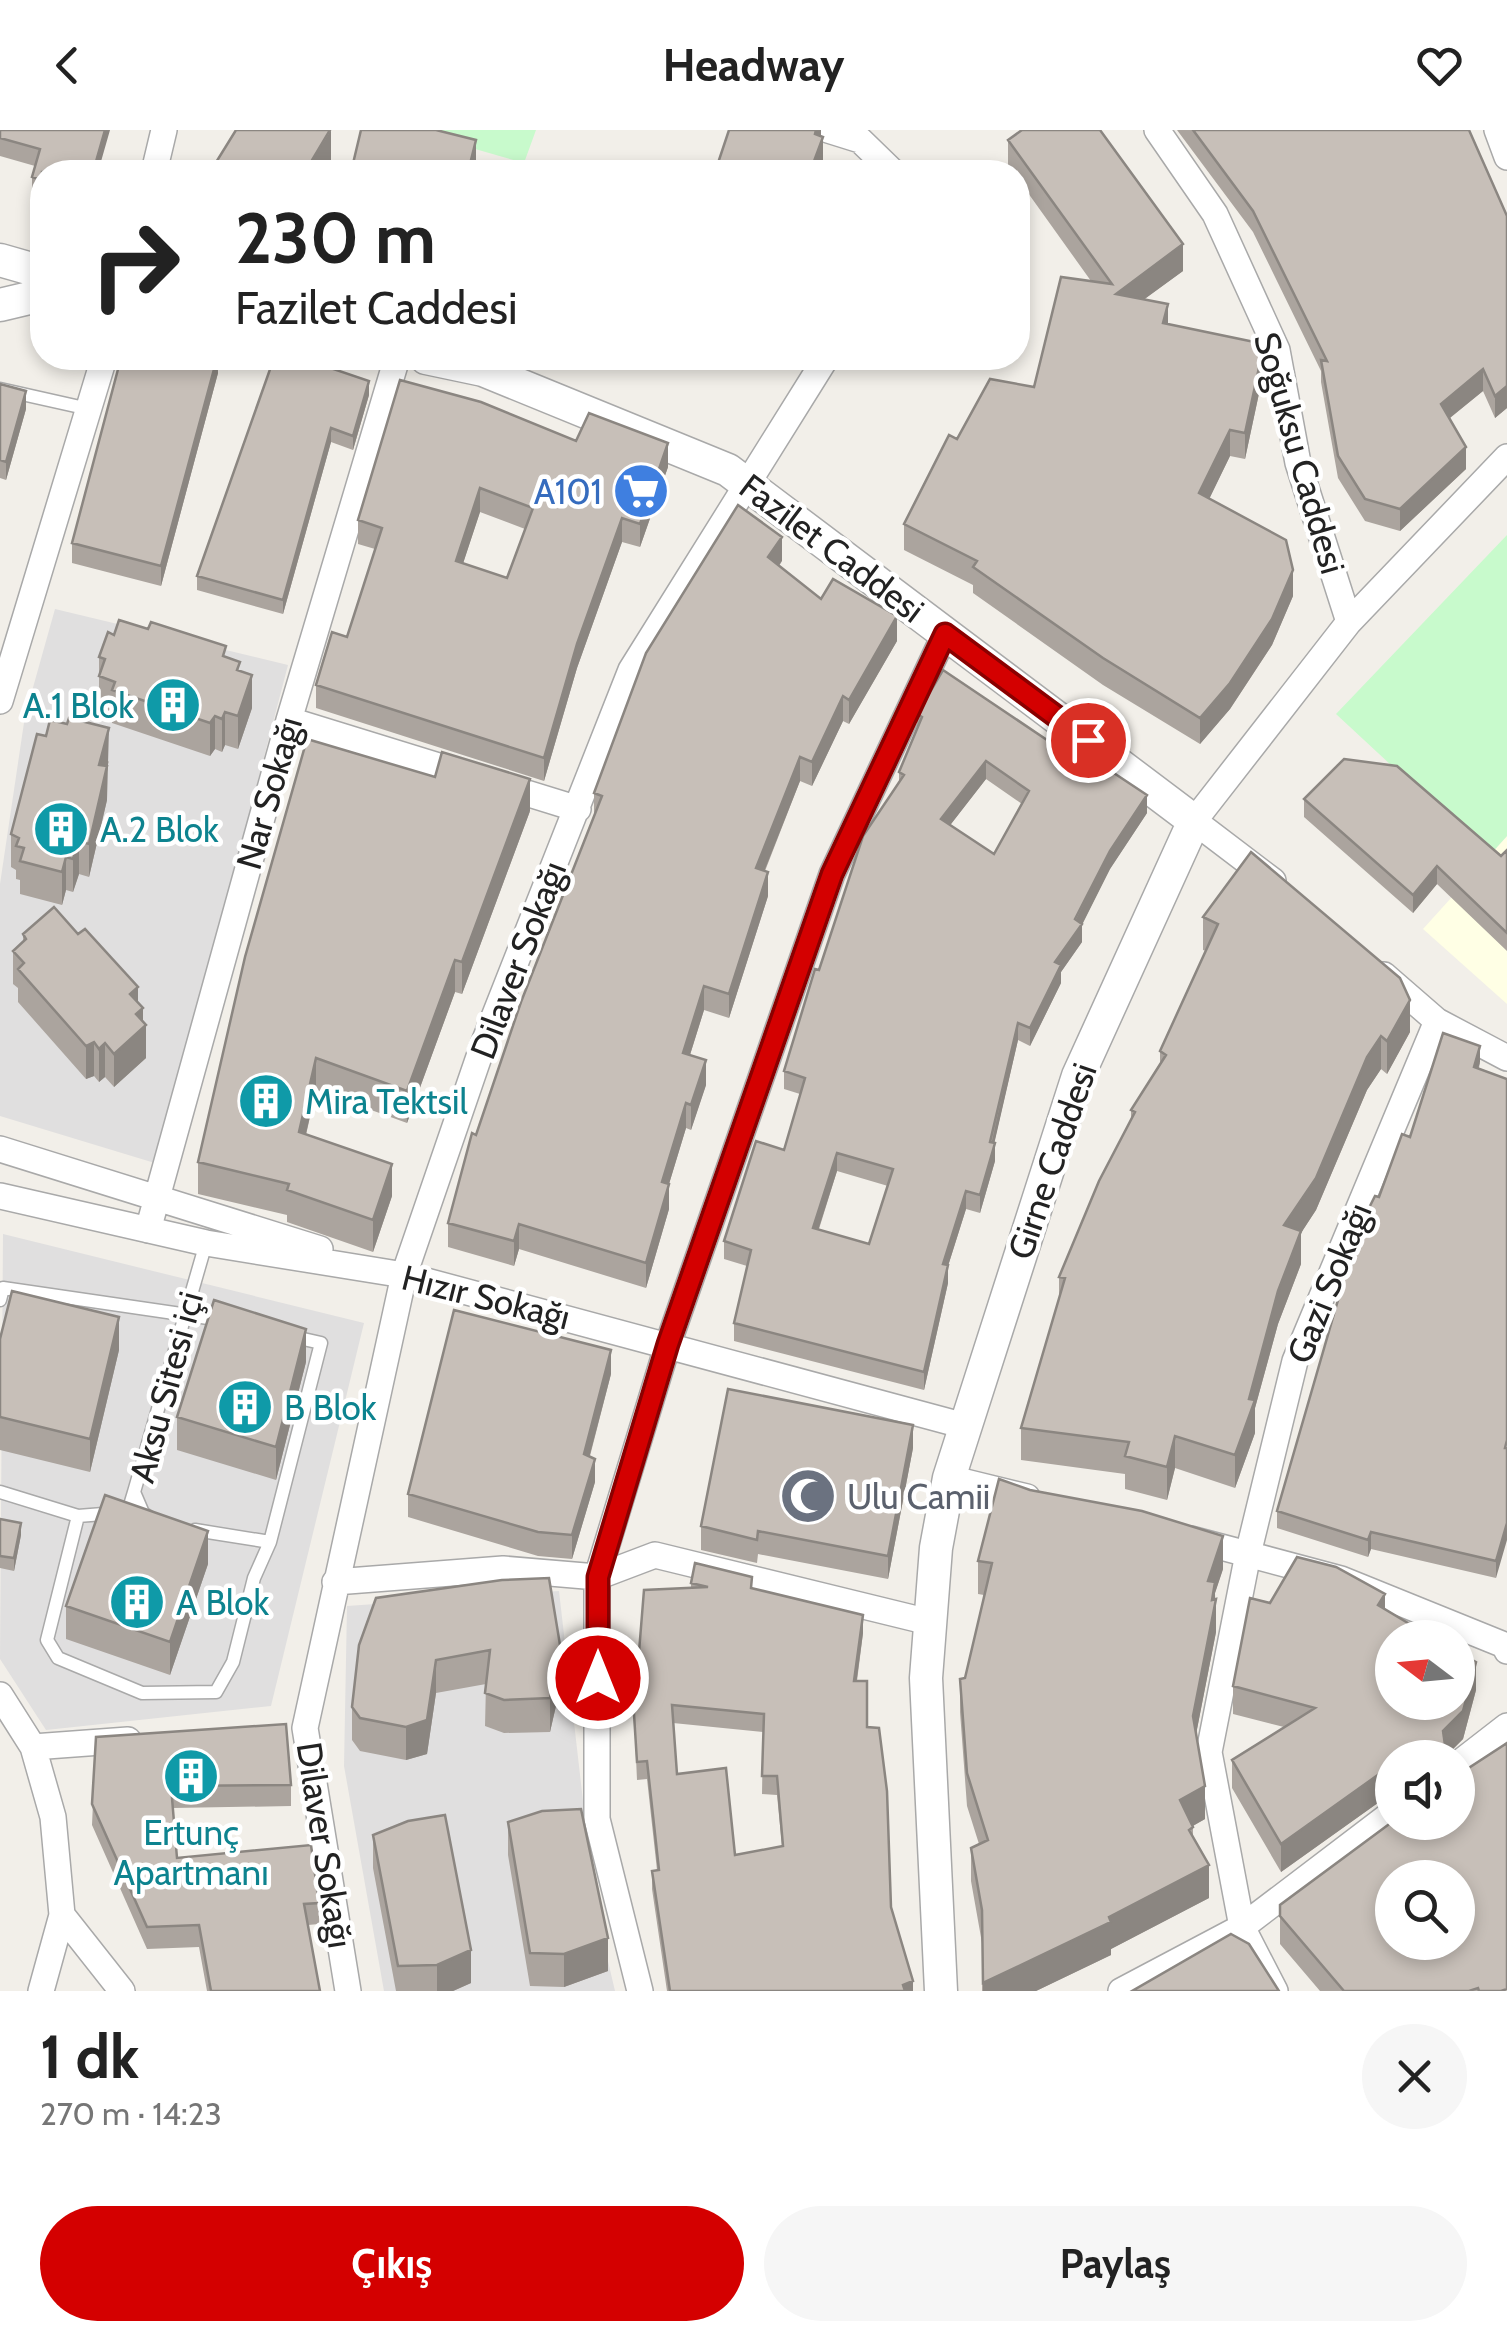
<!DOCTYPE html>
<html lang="tr">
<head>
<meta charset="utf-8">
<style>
  body { margin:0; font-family:Cabin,sans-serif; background:#f6f6f6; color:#222; height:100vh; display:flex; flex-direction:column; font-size:38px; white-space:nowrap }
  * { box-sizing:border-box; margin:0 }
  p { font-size:32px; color:#767676 }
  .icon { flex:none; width:55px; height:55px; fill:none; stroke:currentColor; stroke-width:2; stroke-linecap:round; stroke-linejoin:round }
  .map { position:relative; height:1861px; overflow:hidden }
  .sheet { display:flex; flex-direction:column; background:#fff; flex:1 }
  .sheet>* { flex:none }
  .top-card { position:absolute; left:30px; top:30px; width:1000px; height:210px; border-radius:40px; box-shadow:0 5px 15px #0003; background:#fff; color:#222; overflow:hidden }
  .needle { width:65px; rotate:286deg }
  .buttons { position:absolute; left:1375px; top:1490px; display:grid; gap:20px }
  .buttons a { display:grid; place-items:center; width:100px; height:100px; border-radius:50%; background:#fff; box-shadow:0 5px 15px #0003; font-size:50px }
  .pin { position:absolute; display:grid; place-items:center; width:85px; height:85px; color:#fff; margin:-42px; border:5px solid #fff; border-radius:50%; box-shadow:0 2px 10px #0007 }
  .me { position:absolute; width:110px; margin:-55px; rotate:0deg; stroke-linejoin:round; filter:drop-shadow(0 0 8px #0008) }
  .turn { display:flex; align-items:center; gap:35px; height:210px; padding:0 40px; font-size:45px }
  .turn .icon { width:130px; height:130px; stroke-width:2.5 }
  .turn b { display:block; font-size:70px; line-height:85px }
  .round { display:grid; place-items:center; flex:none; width:105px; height:105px; border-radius:52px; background:#f6f6f6 }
  .headline { display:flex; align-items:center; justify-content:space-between; height:170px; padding:0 40px }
  h1 { font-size:60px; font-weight:700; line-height:75px }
  .primary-button { display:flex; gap:20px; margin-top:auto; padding:20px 40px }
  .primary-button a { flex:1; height:115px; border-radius:60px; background:#d40000; color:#fff; font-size:40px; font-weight:700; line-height:115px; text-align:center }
  .primary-button a+a { background:#f6f6f6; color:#222 }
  header { display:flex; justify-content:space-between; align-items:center; height:130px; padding:0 40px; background:#fff; font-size:45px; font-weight:700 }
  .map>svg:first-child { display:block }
</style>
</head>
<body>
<header><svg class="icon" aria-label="back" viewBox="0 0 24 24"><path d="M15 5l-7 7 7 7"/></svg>Headway<svg class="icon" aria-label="heart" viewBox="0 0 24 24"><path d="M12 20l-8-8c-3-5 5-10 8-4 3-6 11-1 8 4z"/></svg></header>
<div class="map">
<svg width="1507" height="1861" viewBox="0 0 1507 1861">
  <rect width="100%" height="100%" fill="#f2efe9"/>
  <path fill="#e0dfdf" d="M55,479l233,56 -130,499 -158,-48v-232l25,-168z
    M3,1104l361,89 -93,383 -225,24 -46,-71z
    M559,1461l36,315 20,85h-231l-40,-225 3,-160z"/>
  <path fill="#ffffe5" d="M1507,706v168l-84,-75z"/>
  <path fill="#c8facc" d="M409,0h127l-12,33z
    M1507,405v301l-18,20 -153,-142z"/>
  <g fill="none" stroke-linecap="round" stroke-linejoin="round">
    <g stroke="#a9a9a9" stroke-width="15">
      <path id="service" d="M0,259l89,20
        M0,1170l3,-12 219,32
        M0,1362l78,24
        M134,1362l-6,20 -50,4 -31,124 11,18 84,35 74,-1 17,-30 21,-84 16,-36 -75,-12
        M152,1389l-9,-6 -9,-21 72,-249
        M270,1412l51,-199 -31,-7"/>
    </g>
    <g stroke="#a9a9a9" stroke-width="28">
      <path id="minor" d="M828,0l32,10 33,32
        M1157,0l58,84 62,136 21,113 51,159
        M1497,0l10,27
        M154,42l10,-42
        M0,571l104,-343
        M289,590l289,89
        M1273,751l-79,-60 155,-199 158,-165
        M1384,845l53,46 70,37
        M0,1019l320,100
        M0,1066l206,47 198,32 561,151
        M148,1100l141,-510 108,-362
        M949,1348l78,19
        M1191,1409l150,40 163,66 3,6
        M335,1452l168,-13 94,8 58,-22 274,67
        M0,1565l33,52 20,70 9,98 -21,76
        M33,1617l95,-7
        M1458,1634l49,-38
        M62,1785l60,76
        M348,1861l-43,-263 99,-453 79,-230 148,-375 195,-312
        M640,1861l-43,-172v-242l71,-233 164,-470 113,-240
        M1121,1861l121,-64 150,-114
        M1275,1861l-33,-64 -33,-175 39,-198 47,-193 142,-340"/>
    </g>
    <g stroke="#a9a9a9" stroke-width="35">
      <path id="tertiary" d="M0,130l42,12
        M0,175l42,-10
        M426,228l57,12 245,100 466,351 -116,255 -129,402 -13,70 -10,130 15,313"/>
    </g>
    <use href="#service" stroke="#fff" stroke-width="12"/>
    <use href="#minor" stroke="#fff" stroke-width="25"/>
    <use href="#tertiary" stroke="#fff" stroke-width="32"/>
  </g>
  <path fill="#aba49e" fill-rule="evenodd" d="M0,0h110l-68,42v26l-10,-3v-18l3,-11 -35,-10z
    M1177,0h292l38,86v192l-12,10 -12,-27 -33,27 16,51 -66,62 -35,-10 -27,-43 -17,-96v-11l-68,-139z
    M1008,10l175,131 -39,28 24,26 96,45 -19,89 -15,-3 -21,43 84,97 -21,49 -42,64 -30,35 -97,-59 -130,-92v-8l-69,-35v-26l53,-85 77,-52 57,-106 -73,-102v-7h-5l-5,-6z
    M218,228v15l-57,213 -89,-23v-20z
    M274,228l95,37 -16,55 -22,-8 -48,172 -86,-24v-14z
    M0,254l26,25 -20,71 -6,-2z
    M576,311l92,26 -28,80 -18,-5 -45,126 -33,113 -228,-73v-23l31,-48 28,-88 -17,-5v-24zM480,382l45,17 -18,49 -44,-15z
    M782,431l-3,5 42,33 76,42 -48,83 -6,-3 -31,65 -12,-5 -35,90 3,25 -39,122 -25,-8 -14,45 16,30 -15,45 -5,-2 -17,56v25l-23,79 -127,-39 -5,17 -66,-19v-24l28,-88 118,-317v-25z
    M114,505l112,22 14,14 12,37 -14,41 -13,-4 -3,7 -7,-3 -5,7 -98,-33v-9l-13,-5v-52z
    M917,584l230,99 -37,56 -28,55v18l-21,30v11l-31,63 -12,-6 -24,103 1,18 -15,52 -14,-4 -18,57v17l-24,107 -190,-49v-18l13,-57 -23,-7v-18l60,-91 16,-56 -16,-5v-18l35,-101 80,-188v-10l18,-43zM986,649l36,25 -28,50 -44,-29zM837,1041l51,15 -19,58 -50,-15z
    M109,631l-2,7v32l-18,77 -10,-3 -6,18 -7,-2 -4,15 -42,-11v-14l-4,-1v-9l-5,-3v-33z
    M1304,669l197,57 6,-6v101l-70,-67 -24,29 -109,-96z
    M530,681l-68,183 -7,-2 -48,131 -91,-33 -10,45 86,61 -19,56 -86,-30v-7l-89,-21v-32z
    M1251,722l159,180 -23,42 -6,-5 -14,21 -51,120 -15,23v31l-23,60 -23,84v25l-20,55 -60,-20 -8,32 -42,-11v-15l-104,-14v-32l38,-129v-22l72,-158v-9l29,-47v-12l46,-100 -3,-1v-33z
    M23,804l115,69 5,18 3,37 -32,29 -9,-10 -6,5 -5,-6 -8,3 -68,-77v-14l-5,-4v-33l10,-9z
    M1480,932l-1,6 28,11 -11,499 -125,-29 -3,8 -91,-29v-17l76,-248 57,-126z
    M0,1209l119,11 -29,122 -90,-22z
    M306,1232l-30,118 -99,-30v-33z
    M611,1244l-21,82 5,26 -23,77 -34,-3 -130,-39v-23z
    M913,1318l-25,131 -130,-25 -1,9 -56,-13v-24z
    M0,1389l21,16 -7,36 -14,-3z
    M978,1431l245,8 -8,24 1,39 -20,102 9,85 -12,7v11l16,61 -98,51v6l-75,36h-54v-48l-11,-62v-33l8,-4 -12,-38 -7,-94v-33l5,-1 19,-83 -6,-1z
    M208,1434l-38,111 -104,-36v-33z
    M549,1448l12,106 -11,48 -46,1 -19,-7 1,-42 -50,9 -9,61 -21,6 -46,-9 -8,-11v-33z
    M691,1453l61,5 111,45 -6,48 10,46 24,180 22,84h-246l-15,-102v-18l5,-1 -10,-91 -10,1 -3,-66 57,-126zM673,1593l90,9 -1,62 15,1 5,51 -47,9 -58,-81z
    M1270,1473l115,6 91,81 -13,49 -11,11 2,8h-62v41l-10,1 -101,72 -49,-84v-28l52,-33 -51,-13v-28z
    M96,1607l195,48v21l-118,2 4,50 142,45v21l-11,1 12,66h-113l-8,-44 -52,2 -55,-124z
    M508,1692l100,149 -44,16 -34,-1 -22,-131z
    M373,1705l98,148 -18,8h-57l-23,-123z
    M1280,1775l227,86h-187l-40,-47z"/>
  <path fill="#8b8681" d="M105,0h5l-12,42h-5z
    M331,0v32l-6,10h-20z
    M816,0h5v11l2,-4v33l-1,2h-12z
    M476,10v32h-8z
    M1183,114v27l-67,49v-26z
    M1168,174v27l-5,-8z
    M1264,214v26l-19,89v-26z
    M217,228l1,15 -57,213v-20z
    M1483,239v22l-42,34v-21z
    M369,251v14l-16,55v-14z
    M1507,256v22l-12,10v-22z
    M26,261v18l-20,71v-18z
    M331,298v14l-48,172v-14z
    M1230,300v26l-31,64v-27z
    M668,313v24l-28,80v-23z
    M1466,317v22l-66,62v-22z
    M480,358v24l-24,73v-24z
    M622,388v24l-45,126 -33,113v-23l33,-114z
    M782,407v24l-14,20v-24z
    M1293,440v26l-21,49 -42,64 -30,35v-26z
    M897,486v25l-48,83v-24z
    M252,545v33l-14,41v-33z
    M843,566v25l-31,65v-24z
    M225,582v33l-3,7v-33z
    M215,586v33l-5,7v-33z
    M109,598l-2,72 -18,77v-33l10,-79z
    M800,627v24l-44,111v-24z
    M986,631v18l-45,58v-18z
    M530,649v32l-68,183v-32z
    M1147,665v18l-37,56 -28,56v17l-21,30v11l-31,63v-18l25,-66 55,-111z
    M79,711v33l-6,18v-33z
    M66,727v33l-4,15v-33z
    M1437,736v18l-24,29v-18z
    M768,742v24l-39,122v-24z
    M455,830v32l-48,131v-32z
    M704,856v24l-21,67v-24z
    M138,857v25l5,-4v20l3,-3v33l-32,29v-33l16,-60z
    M1410,870v32l-23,42v-33z
    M1018,893v17l-25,109 2,-6v18l-15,52v-18z
    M1381,906v33l-14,21 -51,120 -15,23v31l-23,60 -23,84v25l-20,55v-33l14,-56 35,-174 83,-168z
    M94,912v34l-8,3v-33z
    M105,913v34l-6,5v-33z
    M1480,916v16l-6,21v-16z
    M316,928v32l-17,74v-32z
    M706,930v25l-15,45v-25z
    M686,973v25l-24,79v-25z
    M837,1023v18l-24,75v-18z
    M392,1034v32l-19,56v-32z
    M669,1054v25l-23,79v-25z
    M966,1061v18l-18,57v17l-24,107v-18l19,-108z
    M519,1094v25l-5,17v-25z
    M119,1187v33l-29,122v-33z
    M306,1199v33l-30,118v-33z
    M611,1220v24l-27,103v-23z
    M913,1295v23l-25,131v-23z
    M1175,1306v32l-8,32v-33z
    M595,1329v23l-23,77v-24z
    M21,1393v12l-7,36v-13z
    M1507,1393v17l-11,38v-17z
    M208,1401v33l-38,111v-33z
    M1371,1402v17l-3,8v-17z
    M1223,1406v33l-8,24v14l1,-8v33l-23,118v-34l15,-135z
    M1385,1464v28l-7,-17z
    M863,1485v18l-9,67v-19z
    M561,1521v33l-11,48v-34z
    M436,1530v33l-9,61 -21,6v-33z
    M1476,1532v28l-13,49 -19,19 -1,-27z
    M1382,1642v28l-101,72v-28z
    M1205,1656v33l-25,14v-33z
    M1209,1735v33l-98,51v6l-75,36h-53v-8z
    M608,1808v33l-44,16v-33z
    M471,1820v33l-18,8h-16v-26z
    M913,1851v10h-10v-6z"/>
  <path fill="#c7bfb8" stroke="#8b8681" stroke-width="2.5" fill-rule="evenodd" d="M0,0h105l-12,42h-51v8l-10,-3 8,-28 -40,-11z
    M236,0h94l-25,42h-95z
    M361,0h75l40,10 -8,32h-117z
    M729,0h87l-1,4 8,3 -13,35h-95z
    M1022,0h78l83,114 -67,50 52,10 -5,19 101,21 -19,89 -15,-3 -31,63 87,47 7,30 -21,49 -42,64 -30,35 -97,-60 -130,-91 4,-6 -73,-37 45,-89 8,4 33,-60 44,8 27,-110 51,7 -104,-144z
    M1193,0h276l38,86v170l-12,10 -12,-27 -42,35 25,43 -66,62 -35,-10 -27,-43 -17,-96 6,1 -74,-150z
    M121,228h96l-56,208 -89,-23z
    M274,228h27l68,23 -16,55 -22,-8 -48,172 -86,-24z
    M400,250l81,22 95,39 13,-28 79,30 -28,81 -18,-6 -45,126 -33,114 -228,-73 16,-53 15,5 35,-109 -24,-8zM480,358l53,20 -26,70 -51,-17z
    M0,254l26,7 -20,71 -6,-2z
    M738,375l44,32 -14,20 53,42 12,-20 64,37 -48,84 -6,-4 -31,66 -12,-5 -44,111 12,4 -39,122 -25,-8 -21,67 23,7 -15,45 -5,-2 -24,79 7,2 -23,79 -127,-39 -5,17 -66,-18 24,-90 4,2 45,-133 81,-206 -8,-3 52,-140z
    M119,490l29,9 3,-7 75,24 -3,10 17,6 -3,8 15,5 -14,41 -13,-4 -3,7 -7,-3 -5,7 -98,-33 3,-8 -16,-6 6,-17 -6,-2 9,-25 6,3z
    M943,540l107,72 5,-8 92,61 -37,56 -35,68 7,5 -27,38 6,3 -31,63 -12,-5 -28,119 5,1 -15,52 -14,-4 -23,73 5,1 -24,107 -190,-49 17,-73 -27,-9 32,-100 28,9 21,-72 -21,-7 31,-102 4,1 44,-134 41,-61 -5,-3 23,-55 -5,-3zM986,631l43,30 -35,63 -53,-35zM837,1023l56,16 -24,75 -56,-16z
    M69,588l40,10 -10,37 8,1 -18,78 -10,-3 -6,18 -7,-2 -4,15 -42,-11 4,-13 -8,-2 3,-8 -8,-4 26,-100 9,2 4,-16 17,4z
    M307,609l128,38 7,-25 88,27 -68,183 -7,-2 -48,131 -91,-33 -17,74 93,32 -19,56 -86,-30 2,-6 -91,-22 47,-205z
    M1344,629l53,7 104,90 6,-6v83l-70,-67 -24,29 -109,-96z
    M1251,722l149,126 10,22 -23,41 -6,-5 -14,21 -51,121 -32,47 17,6 -23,60 -29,108 6,1 -20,55 -60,-19 -8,31 -42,-11 4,-14 -108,-14 44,-150 -6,-1 40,-96 36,-69 -4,-2 35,-55 -6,-4 58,-127 -15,-7z
    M54,777l24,27 7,-5 53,58 -8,7 13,14 -7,6 10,11 -32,29 -9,-11 -6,6 -5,-7 -8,4 -68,-77 6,-6 -11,-12 13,-12 -3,-5z
    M1443,903l37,13 -6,21 33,12v361l-2,8h2v75l-11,38 -125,-29 -3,8 -91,-29 72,-249 4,1 17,-57 5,-10 4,1 23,-63 8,3z
    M12,1161l107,26 -29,122 -90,-22v-78z
    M214,1170l92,29 -30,118 -99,-30z
    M454,1180l157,40 -27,104 11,5 -23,76 -34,-3 -130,-38z
    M728,1259l185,36 -25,131 -130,-25 -1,9 -56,-14z
    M999,1349l31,11 112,21 81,25 -15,45 7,1 -3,18 4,-1 -23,117 12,70 -25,14 13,27 -4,3 20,35 -100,52 2,5 -128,61 -1,-73 -11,-62 17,-8 -21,-67 -7,-94 5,-1 27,-115 -14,-2z
    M105,1365l103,36 -38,111 -104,-36z
    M0,1389l21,4 -7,35 -14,-2z
    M1297,1427l39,10 49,27 -7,11 55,33h-41v64h66v-50l18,10 -13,49 -20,20 2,14 9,7 -2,6h-60v13l-10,1 -101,72 -49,-84 83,-52 -82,-22 17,-88 20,5z
    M695,1433l57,14 -1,11 112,27 -9,66h13v46l12,1 8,63 4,116 22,74 -10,4 2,6h-235l-18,-120 7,-1 -12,-109 -10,1 -3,-48 10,-124 64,-3 -17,-4zM672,1575l92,9 -2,62h15l6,70 -48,9 -9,-87 -49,6z
    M549,1448l12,73 -11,47 -46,2 -19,-7 5,-43 -54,10 -9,60 -21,7 -46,-9 -8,-11 7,-62 17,-47 126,-18z
    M286,1594l5,61 -120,1 6,72 134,-13 8,58 -15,1 16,87h-109l-12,-66 -52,2 -55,-123 4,-67z
    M1507,1613v246l-6,2h-22l-1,-3 -9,3h-125l-64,-75v-11l112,-83h66v-47zM1392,1748h66v64h-66z
    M581,1679l27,129 -44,16 -34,-1 -22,-131 34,-11z
    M445,1685l26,135 -34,15 -39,1 -25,-131 35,-14z
    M1231,1804l18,10 30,47h-147z"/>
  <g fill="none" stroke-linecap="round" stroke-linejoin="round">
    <g stroke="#8a0000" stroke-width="25">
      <path id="route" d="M598,1548v-101l70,-233 164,-470 113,-240 143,106"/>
    </g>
    <use href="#route" stroke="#d40000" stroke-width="18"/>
  </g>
  <defs>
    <g id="supermarket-disc" transform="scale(2.875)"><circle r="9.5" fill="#3f7fe0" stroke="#fff"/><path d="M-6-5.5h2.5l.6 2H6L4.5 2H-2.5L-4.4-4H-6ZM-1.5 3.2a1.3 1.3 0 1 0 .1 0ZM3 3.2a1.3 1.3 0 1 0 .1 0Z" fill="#fff"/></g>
    <g id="building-disc" transform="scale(2.875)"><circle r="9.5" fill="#0f9aa8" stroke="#fff"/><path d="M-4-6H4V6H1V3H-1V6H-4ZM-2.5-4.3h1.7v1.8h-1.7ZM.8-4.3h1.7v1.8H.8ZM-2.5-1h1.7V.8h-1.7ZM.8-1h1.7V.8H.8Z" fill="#fff"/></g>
    <g id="mosque-disc" transform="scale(2.875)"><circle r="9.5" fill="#6b7280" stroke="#fff"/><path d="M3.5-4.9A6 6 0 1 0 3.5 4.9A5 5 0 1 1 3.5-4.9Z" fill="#fff"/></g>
  </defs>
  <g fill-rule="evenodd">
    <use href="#supermarket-disc" x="641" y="361"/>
    <use href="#building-disc" x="173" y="575"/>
    <use href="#building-disc" x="61" y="699"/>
    <use href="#building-disc" x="266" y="971"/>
    <use href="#building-disc" x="245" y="1277"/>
    <use href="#mosque-disc" x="808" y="1366"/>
    <use href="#building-disc" x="137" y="1472"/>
    <use href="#building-disc" x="191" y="1646"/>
  </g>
  <g text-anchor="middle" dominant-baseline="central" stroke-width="9" stroke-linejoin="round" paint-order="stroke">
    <g font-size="35" fill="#222" stroke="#fff">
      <text transform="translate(1300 323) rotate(74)">Soğuksu Caddesi</text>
      <text transform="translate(832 418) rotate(37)">Fazilet Caddesi</text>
      <text transform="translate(269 663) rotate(-74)">Nar Sokağı</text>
      <text transform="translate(518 830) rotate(-69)">Dilaver Sokağı</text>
      <text transform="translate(1052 1031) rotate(-71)">Girne Caddesi</text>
      <text transform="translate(1329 1153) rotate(-68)">Gazi Sokağı</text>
      <text transform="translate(486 1167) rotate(14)">Hızır Sokağı</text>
      <text transform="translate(166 1257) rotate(-75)">Aksu Sitesi içi</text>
      <text transform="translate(325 1715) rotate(81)">Dilaver Sokağı</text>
    </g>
    <g font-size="35" fill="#366cbe" stroke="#fff" text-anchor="end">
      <text x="602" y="361">A101</text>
    </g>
    <g font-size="35" fill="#0d838f" stroke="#fff" text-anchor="start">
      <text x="134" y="575" text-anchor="end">A.1 Blok</text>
      <text x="100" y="699">A.2 Blok</text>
      <text x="305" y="971">Mira Tektsil</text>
      <text x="284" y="1277">B Blok</text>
      <text x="176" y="1472">A Blok</text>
      <text x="191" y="1702" text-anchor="middle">Ertunç<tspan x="191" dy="40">Apartmanı</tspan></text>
    </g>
    <g font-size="35" fill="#5b616d" stroke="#fff" text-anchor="start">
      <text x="847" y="1366">Ulu Camii</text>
    </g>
  </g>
</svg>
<div class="buttons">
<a><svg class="needle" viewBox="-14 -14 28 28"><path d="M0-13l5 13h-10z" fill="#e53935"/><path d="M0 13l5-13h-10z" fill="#767676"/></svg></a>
<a><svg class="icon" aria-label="sound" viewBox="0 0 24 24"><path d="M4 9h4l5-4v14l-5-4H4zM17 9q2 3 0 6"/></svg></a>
<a><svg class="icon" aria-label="search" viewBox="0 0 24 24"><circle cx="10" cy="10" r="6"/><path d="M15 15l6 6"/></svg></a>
</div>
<div class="pin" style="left:1088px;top:610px;background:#d93025"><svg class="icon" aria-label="arrive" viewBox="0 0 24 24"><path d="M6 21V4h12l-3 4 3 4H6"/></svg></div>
<svg class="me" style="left:598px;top:1548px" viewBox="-20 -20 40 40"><circle r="17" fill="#d40000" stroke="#fff" stroke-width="3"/><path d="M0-11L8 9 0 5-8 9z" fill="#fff"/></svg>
<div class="top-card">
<div class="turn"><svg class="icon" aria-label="right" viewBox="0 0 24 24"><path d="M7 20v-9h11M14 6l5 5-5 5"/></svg><div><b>230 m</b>Fazilet Caddesi</div></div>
</div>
</div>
<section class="sheet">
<div class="headline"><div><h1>1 dk</h1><p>270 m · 14:23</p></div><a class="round"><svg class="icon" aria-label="close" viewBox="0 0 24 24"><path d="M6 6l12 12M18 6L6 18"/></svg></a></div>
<div class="primary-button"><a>Çıkış</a><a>Paylaş</a></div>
</section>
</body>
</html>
